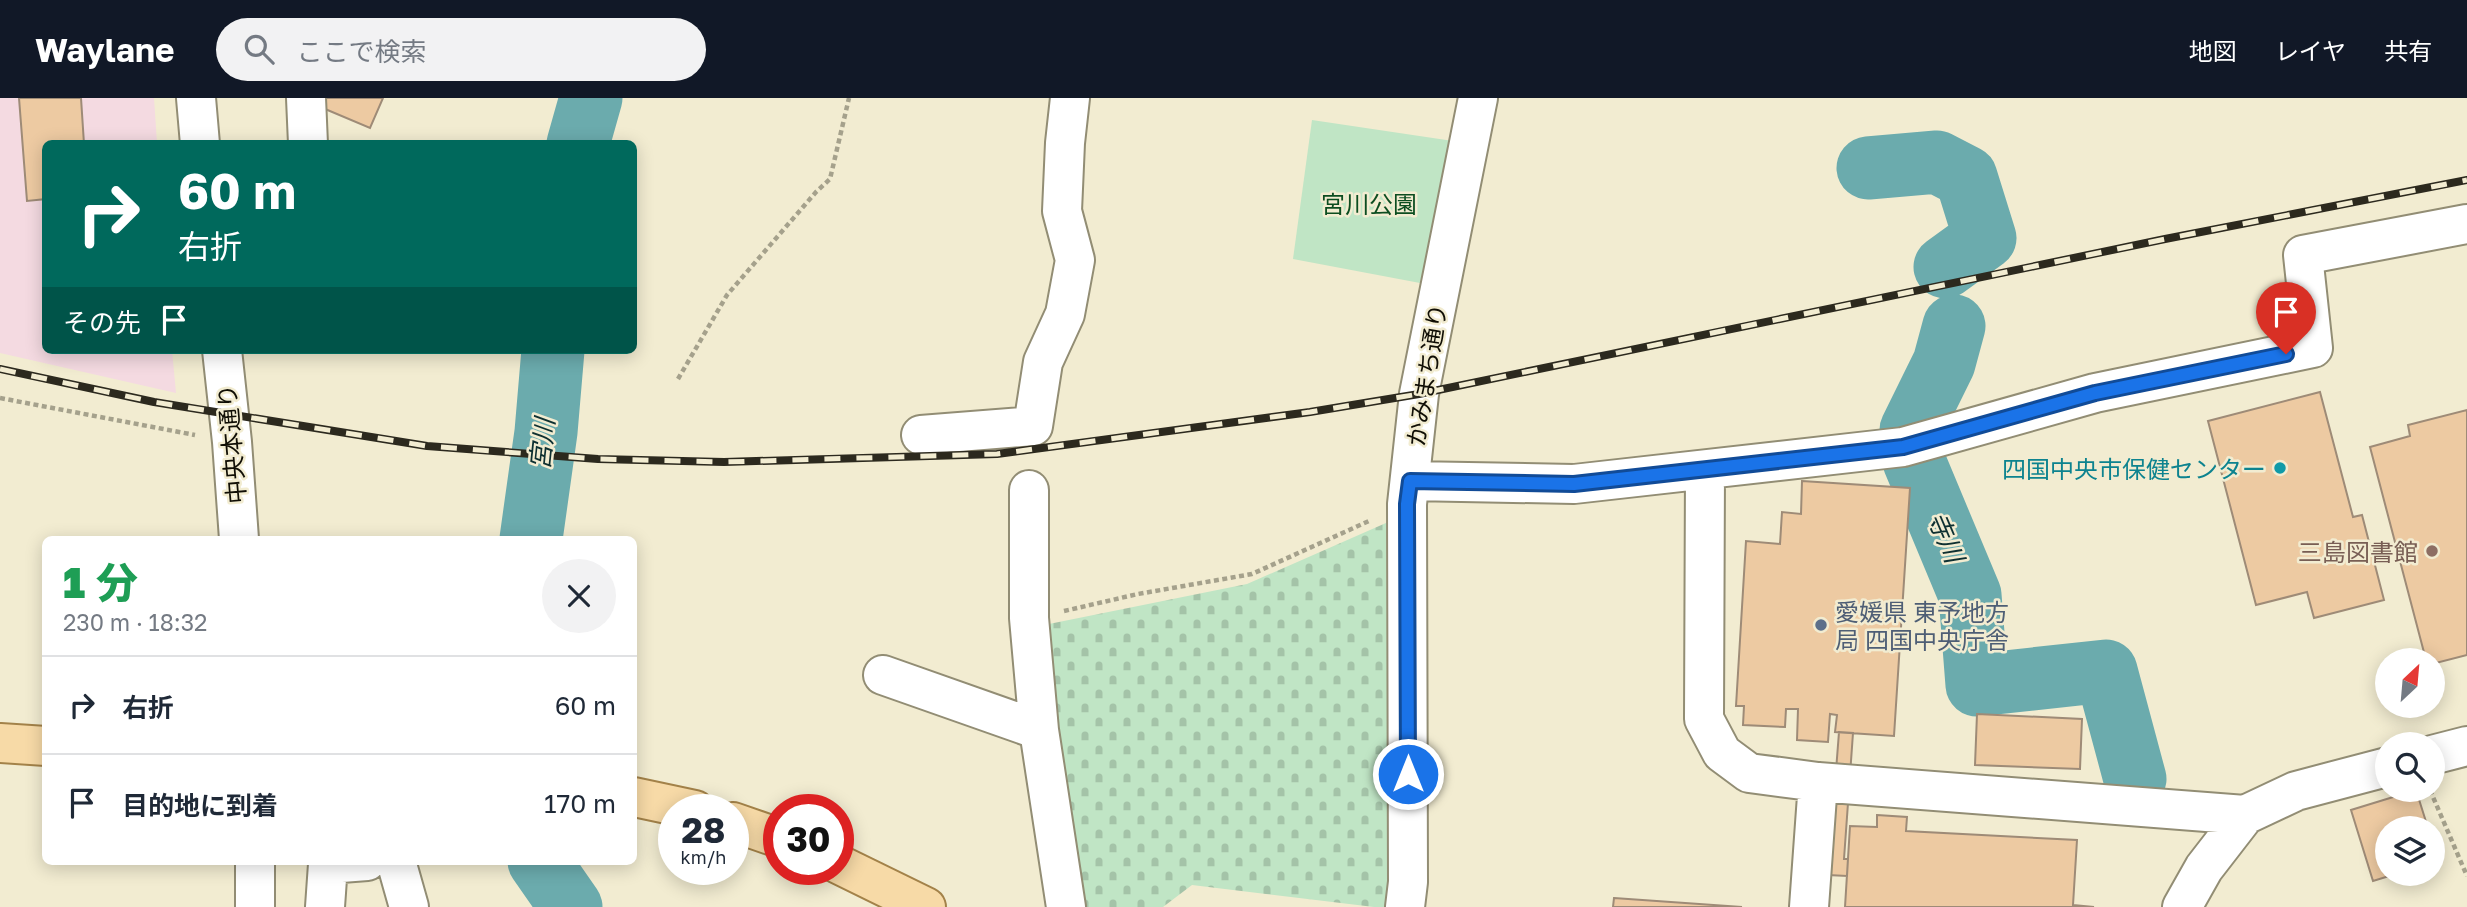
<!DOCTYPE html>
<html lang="ja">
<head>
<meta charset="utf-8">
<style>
  body { margin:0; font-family:"Golos Text","Noto Sans JP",sans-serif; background:#f2f2f3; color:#1f2937; height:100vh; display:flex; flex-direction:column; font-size:26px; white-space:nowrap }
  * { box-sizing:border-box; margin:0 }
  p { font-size:23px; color:#747a83 }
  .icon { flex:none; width:38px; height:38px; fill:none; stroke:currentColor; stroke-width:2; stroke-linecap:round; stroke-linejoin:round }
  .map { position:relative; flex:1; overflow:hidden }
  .drawer { position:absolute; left:42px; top:438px; width:595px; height:329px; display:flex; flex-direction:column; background:#fff; border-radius:10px; box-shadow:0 4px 18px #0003 }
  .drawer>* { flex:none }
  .banner { position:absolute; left:42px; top:42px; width:595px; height:214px; border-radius:10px; box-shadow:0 4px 18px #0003; background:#00695c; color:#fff; overflow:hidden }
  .needle { width:46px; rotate:26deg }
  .fabs { position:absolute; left:2375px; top:550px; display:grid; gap:14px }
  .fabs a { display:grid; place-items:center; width:70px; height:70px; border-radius:50%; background:#fff; box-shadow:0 4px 18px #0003; font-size:35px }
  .speed { position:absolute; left:658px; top:696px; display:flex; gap:14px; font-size:35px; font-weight:700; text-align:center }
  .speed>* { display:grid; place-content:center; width:91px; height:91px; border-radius:50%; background:#fff; box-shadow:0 4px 18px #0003; line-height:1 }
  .speed small { font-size:18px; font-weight:400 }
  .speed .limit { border:10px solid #d22; background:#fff; color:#111 }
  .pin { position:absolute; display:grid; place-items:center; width:60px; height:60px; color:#fff; margin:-72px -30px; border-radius:50% 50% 50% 0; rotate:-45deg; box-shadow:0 0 7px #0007 }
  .pin .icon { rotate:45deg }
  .me { position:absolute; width:77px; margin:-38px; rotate:0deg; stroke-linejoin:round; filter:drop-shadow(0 0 5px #0008) }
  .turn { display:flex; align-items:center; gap:24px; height:147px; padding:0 21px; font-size:32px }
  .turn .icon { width:91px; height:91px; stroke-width:2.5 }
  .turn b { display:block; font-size:49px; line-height:60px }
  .then { display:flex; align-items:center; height:66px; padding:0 21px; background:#0003; gap:14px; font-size:26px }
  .round { display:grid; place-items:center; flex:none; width:74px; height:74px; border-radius:37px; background:#f2f2f3 }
  .summary { display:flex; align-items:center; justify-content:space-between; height:119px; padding:0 21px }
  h1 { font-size:42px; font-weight:800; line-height:52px; color:#1e9e55 }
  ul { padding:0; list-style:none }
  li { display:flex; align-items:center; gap:21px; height:98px; padding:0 21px; border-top:2px solid #e0e1e3 }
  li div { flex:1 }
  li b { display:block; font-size:26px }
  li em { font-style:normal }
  header { display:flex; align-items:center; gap:42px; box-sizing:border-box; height:98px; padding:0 35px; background:#111827; color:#fff }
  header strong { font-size:33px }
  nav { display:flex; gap:38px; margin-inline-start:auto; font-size:24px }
  .search { width:490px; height:63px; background:#f2f2f3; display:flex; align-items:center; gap:18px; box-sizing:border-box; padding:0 24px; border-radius:38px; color:#747a83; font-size:26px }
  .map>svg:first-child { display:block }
</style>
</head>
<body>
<header>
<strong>Waylane</strong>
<div class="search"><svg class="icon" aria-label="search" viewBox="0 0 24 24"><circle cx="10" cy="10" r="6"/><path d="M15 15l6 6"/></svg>ここで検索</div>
<nav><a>地図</a><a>レイヤ</a><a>共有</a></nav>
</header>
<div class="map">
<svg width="2467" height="809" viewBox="0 0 2467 809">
  <defs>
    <pattern id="cemetery-stones" width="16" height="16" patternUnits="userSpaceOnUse" patternTransform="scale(1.75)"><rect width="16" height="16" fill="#c0e5c5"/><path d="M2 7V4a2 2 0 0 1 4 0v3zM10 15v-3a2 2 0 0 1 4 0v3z" fill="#a4c3a8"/></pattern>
  </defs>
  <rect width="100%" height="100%" fill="#f2ecd1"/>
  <path fill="#f4dae1" d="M0,0h154l3,45 -111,1v206h126l4,43 -176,-40z"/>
  <path fill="url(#cemetery-stones)" d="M1395,421l2,388h-23l-182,-22 -29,22h-86l-33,-282 203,-41z"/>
  <path fill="#c0e5c5" d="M1312,22l141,21 -33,142 -127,-24z"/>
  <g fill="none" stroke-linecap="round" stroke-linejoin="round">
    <path stroke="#6babad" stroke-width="63" d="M578,46l13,-46
      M1868,70l69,-6 29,15 19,61 -40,29
      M1954,228l-10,37 -33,67 3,31 56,134 7,90 129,-14 29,108
      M531,441l15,-107 7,-82
      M539,763l32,46"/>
  </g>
  <path fill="#edcaa2" stroke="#9e8b77" stroke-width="2" d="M19,0h62l3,46h-38v55l-19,2z
    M318,0h65l-13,30 -52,-22z
    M2320,294l33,125 9,-2 22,85 -70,18 -7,-26 -51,13 -48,-184z
    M2467,312v245l-35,9v-4h-6l-56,-213 40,-11 -2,-11z
    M1802,383l108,7 -16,248 -59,-4 2,-17 -7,-1 -2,28 -31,-2 1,-31h-12l-1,18 -42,-2 1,-19h-8l10,-165 34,3 2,-32 19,2z
    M1977,616l105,5 -2,50 -105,-4z
    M1839,634l14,1 -9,126h4l-1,17 -19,-1z
    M2416,692l12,38h-41v45h12l-26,8 -22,-71z
    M1877,717l30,2 -1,14 171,9 -4,65 21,2h-249l5,-81 27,1z
    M1614,800l128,9h-129z"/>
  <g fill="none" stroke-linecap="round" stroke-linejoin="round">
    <g stroke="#928d74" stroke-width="42">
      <path id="minor" d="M196,0l4,46
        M306,0l2,46
        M222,252l10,92 7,97
        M921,337l112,-9 10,-64 22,-48 10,-54 -13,-49 3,-68 5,-45
        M1705,373l-1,248 18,34 27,20 69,9 427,33
        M1410,383l164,3 329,-37 192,-54 218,-45 -10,-93 164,-31
        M1029,392v128l10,112 27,177
        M883,577l156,55
        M2432,657l35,-9
        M255,763v46
        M396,763l13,46
        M325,809l3,-43 39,-3
        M1405,809l3,-25 -1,-378 12,-110 59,-296
        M1809,809l9,-125
        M2182,809l22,-39 41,-53 51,-24 91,-24"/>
    </g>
    <g stroke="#a38249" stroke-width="42">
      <path id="major" d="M0,645l46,3
        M634,699l61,13
        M733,724l46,16
        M838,766l88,43"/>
    </g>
    <path stroke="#a5a18c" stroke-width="4.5" stroke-dasharray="5 3.5" stroke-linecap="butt" d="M678,281l49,-84 89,-103 14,-13 19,-81
      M0,300l195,37
      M1064,513l74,-17 114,-20 117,-53
      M2430,692l37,86"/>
    <use href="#minor" stroke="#fff" stroke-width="38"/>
    <use href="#major" stroke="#f7daa7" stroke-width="38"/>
    <g stroke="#2c291e" stroke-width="8">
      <path id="rail" d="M0,271l154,33 273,44 171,13 126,3 273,-8 313,-42 109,-18 746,-155 302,-59"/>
    </g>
    <use href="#rail" stroke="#f2ecd1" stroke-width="5" stroke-dasharray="16" stroke-linecap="butt"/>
  </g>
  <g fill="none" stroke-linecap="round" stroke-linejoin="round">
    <g stroke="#114b97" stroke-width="18">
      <path id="route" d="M1408,676l-1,-270 3,-23 164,3 329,-37 192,-54 191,-39"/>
    </g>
    <use href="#route" stroke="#1a73e8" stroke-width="12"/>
  </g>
  <circle fill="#0f9aa8" stroke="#f2ecd1" stroke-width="2.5" cx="2280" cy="370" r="7"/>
  <circle fill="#8d6e63" stroke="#f2ecd1" stroke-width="2.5" cx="2432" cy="453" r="7"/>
  <circle fill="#5c6f8a" stroke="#f2ecd1" stroke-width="2.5" cx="1821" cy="527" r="7"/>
  <g text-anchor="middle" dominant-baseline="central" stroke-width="5" stroke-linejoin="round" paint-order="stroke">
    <g font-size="24" fill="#0c4d20" stroke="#f2ecd1">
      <text x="1369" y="105">宮川公園</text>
    </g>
    <g font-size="24" fill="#100e05" stroke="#f2ecd1">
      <text transform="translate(1426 277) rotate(-81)">かみまち通り</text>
      <text transform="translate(231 346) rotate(-95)">中央本通り</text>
    </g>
    <g font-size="24" fill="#0d838f" stroke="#f2ecd1" text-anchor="end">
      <text x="2266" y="370">四国中央市保健センター</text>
    </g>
    <g font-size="24" fill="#785e54" stroke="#f2ecd1" text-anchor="end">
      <text x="2418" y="453">三島図書館</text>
    </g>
    <g font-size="24" fill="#4e5e75" stroke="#f2ecd1" text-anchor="start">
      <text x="1835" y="513">愛媛県 東予地方<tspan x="1835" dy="28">局 四国中央庁舎</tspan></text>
    </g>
    <g font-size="26" font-style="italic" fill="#0e3031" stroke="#f2ecd1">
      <text transform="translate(542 346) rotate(-84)">宮川</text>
      <text transform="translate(1946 439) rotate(67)">寺川</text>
    </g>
  </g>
</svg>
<div class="fabs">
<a><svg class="needle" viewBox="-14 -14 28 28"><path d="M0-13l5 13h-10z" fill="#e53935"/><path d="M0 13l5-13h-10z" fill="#747a83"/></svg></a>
<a><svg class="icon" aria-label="search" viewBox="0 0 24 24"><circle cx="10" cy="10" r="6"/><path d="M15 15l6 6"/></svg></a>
<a><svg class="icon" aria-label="layers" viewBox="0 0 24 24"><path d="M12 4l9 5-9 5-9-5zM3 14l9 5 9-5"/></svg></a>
</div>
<div class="speed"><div>28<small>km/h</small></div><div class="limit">30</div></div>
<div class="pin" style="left:2286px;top:256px;background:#d93025"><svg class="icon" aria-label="arrive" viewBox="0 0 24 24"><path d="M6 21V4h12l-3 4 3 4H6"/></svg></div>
<svg class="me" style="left:1408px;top:676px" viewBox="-20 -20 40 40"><circle r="17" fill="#1a73e8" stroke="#fff" stroke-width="3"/><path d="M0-11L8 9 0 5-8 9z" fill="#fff"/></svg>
<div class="banner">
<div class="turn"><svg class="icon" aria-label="right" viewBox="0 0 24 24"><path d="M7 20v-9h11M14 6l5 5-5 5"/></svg><div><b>60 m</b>右折</div></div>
<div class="then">その先<svg class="icon" aria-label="arrive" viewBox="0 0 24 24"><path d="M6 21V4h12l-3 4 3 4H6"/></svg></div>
</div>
<section class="drawer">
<div class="summary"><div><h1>1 分</h1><p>230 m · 18:32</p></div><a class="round"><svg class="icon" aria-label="close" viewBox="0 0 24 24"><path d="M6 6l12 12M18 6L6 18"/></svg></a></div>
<ul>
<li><svg class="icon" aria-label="right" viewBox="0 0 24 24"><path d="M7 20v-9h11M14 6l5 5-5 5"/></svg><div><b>右折</b></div><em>60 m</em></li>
<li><svg class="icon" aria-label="arrive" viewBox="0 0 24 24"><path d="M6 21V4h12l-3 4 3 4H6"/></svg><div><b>目的地に到着</b></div><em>170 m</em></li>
</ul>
</section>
</div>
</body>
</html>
